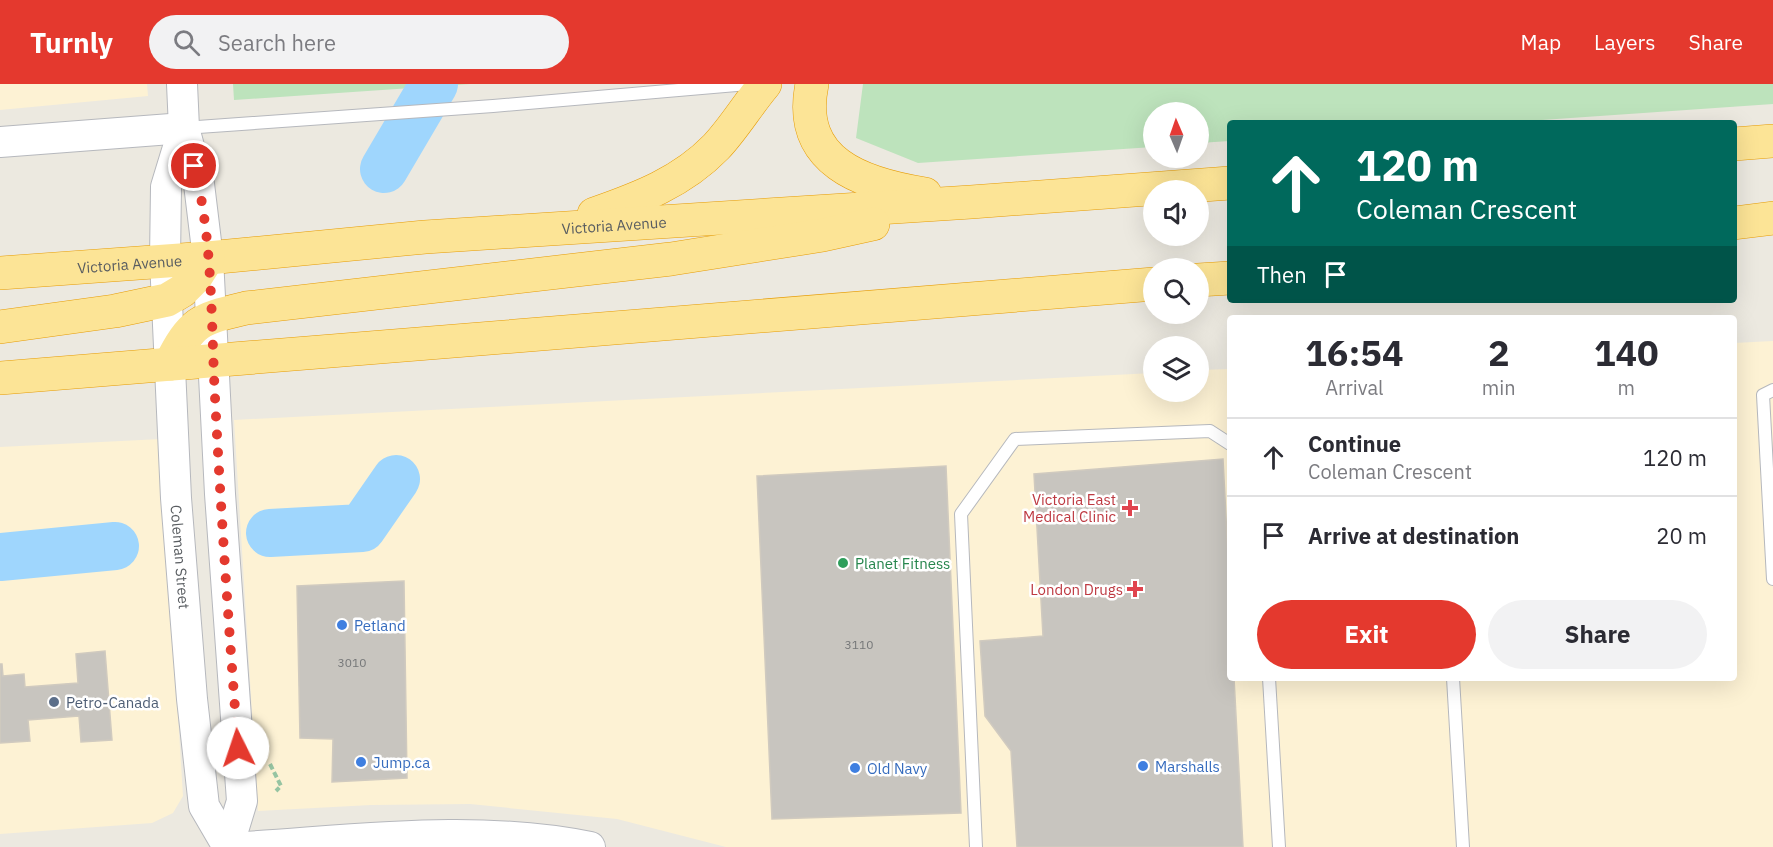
<!DOCTYPE html>
<html lang="en">
<head>
<meta charset="utf-8">
<style>
  body { margin:0; font-family:"IBM Plex Sans",sans-serif; background:#f2f2f3; color:#2b2b33; height:100vh; display:flex; flex-direction:column; font-size:22px; white-space:nowrap }
  * { box-sizing:border-box; margin:0 }
  p { font-size:20px; color:#7c7c81 }
  .icon { flex:none; width:33px; height:33px; fill:none; stroke:currentColor; stroke-width:2; stroke-linecap:round; stroke-linejoin:round }
  .map { position:relative; flex:1; overflow:hidden }
  .details { position:absolute; left:1227px; top:231px; width:510px; height:366px; display:flex; flex-direction:column; background:#fff; border-radius:6px; box-shadow:0 6px 24px #0002 }
  .details>* { flex:none }
  .banner { position:absolute; left:1227px; top:36px; width:510px; height:183px; border-radius:6px; box-shadow:0 6px 24px #0002; background:#00695c; color:#fff; overflow:hidden }
  .needle { width:39px; rotate:358deg }
  .buttons { position:absolute; left:1143px; top:18px; display:grid; gap:12px }
  .buttons a { display:grid; place-items:center; width:66px; height:66px; border-radius:50%; background:#fff; box-shadow:0 6px 24px #0002; font-size:30px }
  .pin { position:absolute; display:grid; place-items:center; width:51px; height:51px; color:#fff; margin:-26px; border:3px solid #fff; border-radius:50%; box-shadow:0 2px 6px #0007 }
  .me { position:absolute; width:66px; margin:-33px; rotate:356deg; stroke-linejoin:round; filter:drop-shadow(0 0 4px #0008) }
  .turn { display:flex; align-items:center; gap:21px; height:126px; padding:0 30px; font-size:27px }
  .turn .icon { width:78px; height:78px; stroke-width:2.5 }
  .turn b { display:block; font-size:42px; line-height:51px }
  .then { display:flex; align-items:center; height:57px; padding:0 30px; background:#0003; gap:12px; font-size:22px }
  .eta { display:flex; justify-content:space-evenly; align-items:center; height:102px; text-align:center }
  .eta b { font-size:36px; font-weight:700; line-height:42px }
  .cta { display:flex; gap:12px; margin-top:auto; padding:12px 30px }
  .cta a { flex:1; height:69px; border-radius:36px; background:#e4392e; color:#fff; font-size:24px; font-weight:700; line-height:69px; text-align:center }
  .cta a+a { background:#f2f2f3; color:#2b2b33 }
  ul { padding:0; list-style:none }
  li { display:flex; align-items:center; gap:18px; height:78px; padding:0 30px; border-top:2px solid #e1e1e2 }
  li div { flex:1 }
  li b { display:block; font-size:22px }
  li em { font-style:normal }
  header { display:flex; align-items:center; gap:36px; box-sizing:border-box; height:84px; padding:0 30px; background:#e4392e; color:#fff }
  header strong { font-size:28px }
  nav { display:flex; gap:33px; margin-inline-start:auto; font-size:21px }
  .search { width:420px; height:54px; background:#f2f2f3; display:flex; align-items:center; gap:15px; box-sizing:border-box; padding:0 21px; border-radius:33px; color:#7c7c81; font-size:22px }
  .map>svg:first-child { display:block }
</style>
</head>
<body>
<header>
<strong>Turnly</strong>
<div class="search"><svg class="icon" aria-label="search" viewBox="0 0 24 24"><circle cx="10" cy="10" r="6"/><path d="M15 15l6 6"/></svg>Search here</div>
<nav><a>Map</a><a>Layers</a><a>Share</a></nav>
</header>
<div class="map">
<svg width="1773" height="763" viewBox="0 0 1773 763">
  <rect width="100%" height="100%" fill="#ece9e0"/>
  <path fill="#fdf2d4" d="M0,0h147l1,12 -148,14z
    M1773,257v506h-1047l-109,-28 -147,-15 -99,1 -113,6 -24,-391 919,-47 1,19h44l1,-22 31,-1v309h504v-335z
    M161,355l22,357 -10,17 -21,10 -152,11v-387z"/>
  <path fill="#bde3bc" d="M233,0h237l-236,16z
    M863,0h910v20l-274,19h-269v18l-31,2 -1,-31h-44l-1,35 -235,16 -62,-25z"/>
  <g fill="none" stroke-linecap="round" stroke-linejoin="round">
    <path stroke="#9fd6fd" stroke-width="48" d="M384,85l50,-85
      M270,449l92,-5 34,-49
      M0,473l115,-11"/>
  </g>
  <path fill="#c8c5bf" stroke="#d0cabf" stroke-width="1.5" d="M1223,375l7,136v83h4l9,169h-226l-6,-96 -26,-35 -5,-75 63,-5 -9,-162z
    M946,382l15,347 -189,6 -15,-343z
    M404,497l3,197 -75,4 1,-43 -33,-1 -3,-152z
    M105,567l7,89 -31,2 -2,-26 -51,4 2,21 -30,2v-79h2l1,12 21,-2 1,13 53,-4 -2,-29z"/>
  <g fill="none" stroke-linecap="round" stroke-linejoin="round">
    <g stroke="#b6b8bd" stroke-width="14">
      <path id="service" d="M184,44l309,-22 255,-22
        M1773,306l-10,5 10,184
        M1269,594l10,169
        M1453,594l10,169
        M976,763l-15,-333 54,-75 195,-8 20,13"/>
    </g>
    <g stroke="#b6b8bd" stroke-width="32">
      <g id="tertiary">
        <path d="M182,0l2,44 15,56 9,74 12,236 22,307 -14,46"/>
        <path id="s1" d="M184,44l-18,59 -1,73 11,238 16,201 12,107 24,41"/>
        <path d="M0,58l184,-14"/>
        <path d="M243,763c115,-7 233,-23 347,0"/>
      </g>
    </g>
    <g stroke="#e69c06" stroke-width="34">
      <g id="trunk">
        <path d="M812,0c-16,78 50,100 113,110"/>
        <path d="M1734,60l39,-3"/>
        <path d="M594,130c46,-16 88,-32 122,-67 18,-19 32,-43 49,-63"/>
        <path d="M1734,139l39,-5"/>
        <path id="s2" d="M0,189l208,-15 217,-21 546,-35 259,-19"/>
        <path d="M1198,196l32,-2"/>
        <path d="M0,243l115,-16 52,-11 15,-9 14,-14 12,-19"/>
        <path d="M170,280c22,-44 31,-45 76,-56l425,-49 152,-24 50,-11"/>
        <path d="M0,294l1154,-94"/>
      </g>
    </g>
    <path stroke="#96c4a2" stroke-width="4" stroke-dasharray="6 3" stroke-linecap="butt" d="M270,680l11,22 -5,5"/>
    <use href="#service" stroke="#fff" stroke-width="12"/>
    <use href="#tertiary" stroke="#fff" stroke-width="30"/>
    <use href="#trunk" stroke="#fce496" stroke-width="33"/>
  </g>
  <g fill="none" stroke-linecap="round" stroke-linejoin="round">
    <path stroke="#e4392e" stroke-width="10" stroke-dasharray="0 18" d="M194,82c19,71 17,157 21,231 6,117 14,234 23,351"/>
  </g>
  <g fill="#e0444e" stroke="#fff" stroke-width="2">
    <path d="M1127 415h6v6h6v6h-6v6h-6v-6h-6v-6h6z"/>
    <path d="M1132 496h6v6h6v6h-6v6h-6v-6h-6v-6h6z"/>
  </g>
  <circle fill="#2e9e5b" stroke="#fff" stroke-width="2" cx="843" cy="479" r="6"/>
  <g fill="#3f7fe0" stroke="#fff" stroke-width="2">
    <circle cx="342" cy="541" r="6"/>
    <circle cx="361" cy="678" r="6"/>
    <circle cx="1143" cy="682" r="6"/>
    <circle cx="855" cy="684" r="6"/>
  </g>
  <circle fill="#5c6f8a" stroke="#fff" stroke-width="2" cx="54" cy="618" r="6"/>
  <g text-anchor="middle" dominant-baseline="central" stroke-width="5" stroke-linejoin="round" paint-order="stroke">
    <g font-size="12" fill="#757778">
      <text x="859" y="560">3110</text>
      <text x="352" y="578">3010</text>
    </g>
    <g font-size="15" fill="#595d61" stroke="#fff">
      <text stroke="none"><textPath href="#s2" startOffset="616">Victoria Avenue</textPath></text>
      <text stroke="none"><textPath href="#s2" startOffset="130">Victoria Avenue</textPath></text>
      <text stroke="none"><textPath href="#s1" startOffset="432">Coleman Street</textPath></text>
    </g>
    <g font-size="15" fill="#be3a42" stroke="#fff" text-anchor="end">
      <text x="1116" y="415">Victoria East<tspan x="1116" dy="17">Medical Clinic</tspan></text>
      <text x="1123" y="505">London Drugs</text>
    </g>
    <g font-size="15" fill="#27864d" stroke="#fff" text-anchor="start">
      <text x="855" y="479">Planet Fitness</text>
    </g>
    <g font-size="15" fill="#366cbe" stroke="#fff" text-anchor="start">
      <text x="354" y="541">Petland</text>
      <text x="373" y="678">Jump.ca</text>
      <text x="1155" y="682">Marshalls</text>
      <text x="867" y="684">Old Navy</text>
    </g>
    <g font-size="15" fill="#4e5e75" stroke="#fff" text-anchor="start">
      <text x="66" y="618">Petro-Canada</text>
    </g>
  </g>
</svg>
<div class="buttons">
<a><svg class="needle" viewBox="-14 -14 28 28"><path d="M0-13l5 13h-10z" fill="#e53935"/><path d="M0 13l5-13h-10z" fill="#7c7c81"/></svg></a>
<a><svg class="icon" aria-label="sound" viewBox="0 0 24 24"><path d="M4 9h4l5-4v14l-5-4H4zM17 9q2 3 0 6"/></svg></a>
<a><svg class="icon" aria-label="search" viewBox="0 0 24 24"><circle cx="10" cy="10" r="6"/><path d="M15 15l6 6"/></svg></a>
<a><svg class="icon" aria-label="layers" viewBox="0 0 24 24"><path d="M12 4l9 5-9 5-9-5zM3 14l9 5 9-5"/></svg></a>
</div>
<div class="pin" style="left:194px;top:82px;background:#d93025"><svg class="icon" aria-label="arrive" viewBox="0 0 24 24"><path d="M6 21V4h12l-3 4 3 4H6"/></svg></div>
<svg class="me" style="left:238px;top:664px" viewBox="-20 -20 40 40"><circle r="19" fill="#fff"/><path d="M0-13L10 11 0 6-10 11z" fill="#e4392e"/></svg>
<div class="banner">
<div class="turn"><svg class="icon" aria-label="ahead" viewBox="0 0 24 24"><path d="M12 20V5M6 11l6-6 6 6"/></svg><div><b>120 m</b>Coleman Crescent</div></div>
<div class="then">Then<svg class="icon" aria-label="arrive" viewBox="0 0 24 24"><path d="M6 21V4h12l-3 4 3 4H6"/></svg></div>
</div>
<section class="details">
<div class="eta">
<div><b>16:54</b><p>Arrival</p></div>
<div><b>2</b><p>min</p></div>
<div><b>140</b><p>m</p></div>
</div>
<ul>
<li><svg class="icon" aria-label="ahead" viewBox="0 0 24 24"><path d="M12 20V5M6 11l6-6 6 6"/></svg><div><b>Continue</b><p>Coleman Crescent</p></div><em>120 m</em></li>
<li><svg class="icon" aria-label="arrive" viewBox="0 0 24 24"><path d="M6 21V4h12l-3 4 3 4H6"/></svg><div><b>Arrive at destination</b></div><em>20 m</em></li>
</ul>
<div class="cta"><a>Exit</a><a>Share</a></div>
</section>
</div>
</body>
</html>
